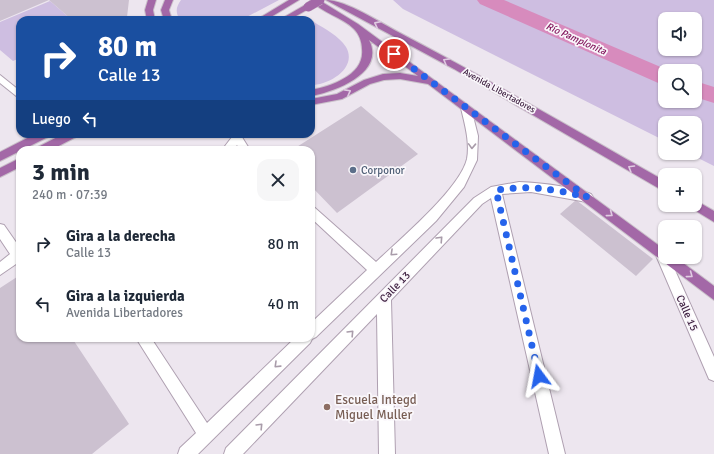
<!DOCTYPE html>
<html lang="es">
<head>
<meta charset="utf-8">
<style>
  body { margin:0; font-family:Signika,sans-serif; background:#f6f6f7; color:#1f2937; height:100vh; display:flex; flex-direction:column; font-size:15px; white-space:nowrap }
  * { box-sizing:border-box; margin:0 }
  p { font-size:13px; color:#747a83 }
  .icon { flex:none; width:22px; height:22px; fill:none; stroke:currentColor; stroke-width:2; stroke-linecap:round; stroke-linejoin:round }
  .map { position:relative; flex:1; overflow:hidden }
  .details { position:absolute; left:16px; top:146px; width:299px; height:196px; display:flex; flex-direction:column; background:#fff; border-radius:12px; box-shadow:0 1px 3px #0004 }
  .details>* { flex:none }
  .hud { position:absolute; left:16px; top:16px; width:299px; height:122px; border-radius:12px; box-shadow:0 1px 3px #0004; background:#1a4fa0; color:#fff; overflow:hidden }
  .controls { position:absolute; left:658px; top:12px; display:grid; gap:8px }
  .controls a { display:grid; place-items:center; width:44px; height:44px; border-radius:8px; background:#fff; box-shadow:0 1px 3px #0004; font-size:20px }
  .pin { position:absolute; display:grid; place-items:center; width:34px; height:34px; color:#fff; margin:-17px; border:2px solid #fff; border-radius:50%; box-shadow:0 1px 4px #0007 }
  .me { position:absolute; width:44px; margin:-22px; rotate:347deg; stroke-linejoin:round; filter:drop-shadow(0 0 3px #0008) }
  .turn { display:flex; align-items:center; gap:14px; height:84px; padding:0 16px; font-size:18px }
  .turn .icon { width:52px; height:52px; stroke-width:2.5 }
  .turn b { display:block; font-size:28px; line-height:34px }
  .then { display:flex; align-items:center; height:38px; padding:0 16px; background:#0003; gap:8px; font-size:15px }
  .round { display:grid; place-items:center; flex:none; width:42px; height:42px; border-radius:12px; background:#f6f6f7 }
  .head { display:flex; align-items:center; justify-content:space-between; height:68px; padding:0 16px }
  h1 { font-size:24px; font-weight:700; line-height:30px }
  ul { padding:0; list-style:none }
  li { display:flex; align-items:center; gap:12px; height:60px; padding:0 16px }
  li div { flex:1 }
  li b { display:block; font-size:15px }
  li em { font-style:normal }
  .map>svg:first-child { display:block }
</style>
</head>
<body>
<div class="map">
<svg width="714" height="454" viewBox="0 0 714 454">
  <rect width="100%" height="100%" fill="#ede6ef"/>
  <path fill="#cebee1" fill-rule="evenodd" d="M181,0h98l-38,20h-61c-5,-8 -4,-13 1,-20z
    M393,0h321v166l-26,-13h7v-30h-30v18l-262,-132zM665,19h30v30h-30zM665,71h30v30h-30z
    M50,1l22,19h-52v38l-7,3 -13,-11v-28z
    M314,22c11,7 25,14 32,25 12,21 -17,38 -35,38v-61z"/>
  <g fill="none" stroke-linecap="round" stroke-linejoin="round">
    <path fill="#d78bbd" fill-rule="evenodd" d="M477,0h27l166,71h-5v15l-185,-82z
      M695,81l19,6v16l-19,-6z"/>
  </g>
  <path fill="#ccc1d0" d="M0,0h129l-2,17 2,3h-57l-23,-20 -49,21z
    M361,106l57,48 -81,59 -26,-27v-36h-19z
    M576,200l77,59 -17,17 -76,-62z
    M20,275v63h52l57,86 -37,30h-92v-166z"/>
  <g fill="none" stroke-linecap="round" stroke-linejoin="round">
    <g stroke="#afa0b1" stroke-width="2">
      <path id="minor" d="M0,75l20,16v8l-20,-16z
        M466,105l5,3 7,28 -1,24 -13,27 -28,34 -120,116 -4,2 -2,4 -112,111h-20l2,-6 16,-15 -60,-95h15l56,85 88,-85h16v-15l56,-53 -56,-52v-12l4,2 61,54c23,-22 84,-73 91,-103 3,-17 -2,-34 -6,-51z
        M230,134h10l10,16h-10l-3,-5 -4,5h-11l10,-13z
        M519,182c24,1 50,4 72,12l2,3 -2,3 -4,2 -56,-10 -29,2 63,260h-16l-58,-256 -9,6 -91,96 4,154h-16l-2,-140 -134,140h-19l2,-6 248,-250 17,-11z
        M0,224l4,1 16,23 -1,14 -19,13v-13l10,-8 -10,-15z
        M661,247l4,2v8h4l45,100v24l-5,-2 -54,-126 2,-4z"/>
    </g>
    <g stroke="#cac1ca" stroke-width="2">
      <path id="major" d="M148,0h8l-3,10 2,10h-8l-2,-10z
        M165,0h8l-4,10 3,10h-8l-3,-10z
        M289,0h10l-33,20h-10z
        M310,0h9l39,24 307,226v7h10l39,29v14l-286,-216 -28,-5 -16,1 -14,4 -28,15 -31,6v-6l26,-5 27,-14 19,-6 17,-1 18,3 -49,-36c17,33 -35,52 -58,56v-6c20,-4 54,-15 51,-41 0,-7 -3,-15 -8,-20 -12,-12 -32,-16 -44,-29z
        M326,0c20,0 55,23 74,33 90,47 177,98 265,148v11l-211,-123z
        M305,5l7,2 -23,13h-10z
        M35,134h14l-1,3 -48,24v-9z
        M63,134h14l-1,3 -25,13h-14l1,-3z
        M20,158v9l-20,10v-9z
        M695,200l19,11v11l-23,-14 -2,-3h6z"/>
    </g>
    <use href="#minor" fill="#fff" fill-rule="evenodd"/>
    <use href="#major" fill="#a368a7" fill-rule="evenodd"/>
    <g stroke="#cac1ca" stroke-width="10" stroke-linecap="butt">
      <path id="major-bridge" d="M308,7l12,-7"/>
    </g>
    <use href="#major-bridge" stroke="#a368a7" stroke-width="9"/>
  </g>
  <defs><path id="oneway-chevron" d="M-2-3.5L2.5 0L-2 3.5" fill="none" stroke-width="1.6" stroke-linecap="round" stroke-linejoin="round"/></defs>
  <g stroke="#e0cce2">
    <use href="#oneway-chevron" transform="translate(377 24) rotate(-153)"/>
    <use href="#oneway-chevron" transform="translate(446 61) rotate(-151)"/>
    <use href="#oneway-chevron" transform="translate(348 92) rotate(-28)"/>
    <use href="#oneway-chevron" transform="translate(631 168) rotate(-149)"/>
    <use href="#oneway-chevron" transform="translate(610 214) rotate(37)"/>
    <use href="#oneway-chevron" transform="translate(690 275) rotate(37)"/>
  </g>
  <g stroke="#a99caa">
    <use href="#oneway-chevron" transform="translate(472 146) rotate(92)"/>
    <use href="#oneway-chevron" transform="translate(440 239) rotate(-47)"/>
    <use href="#oneway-chevron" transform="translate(393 253) rotate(137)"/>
    <use href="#oneway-chevron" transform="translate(351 333) rotate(-46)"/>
    <use href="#oneway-chevron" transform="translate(277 365) rotate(136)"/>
    <use href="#oneway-chevron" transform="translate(260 426) rotate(-46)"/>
  </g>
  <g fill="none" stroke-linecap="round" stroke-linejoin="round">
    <path stroke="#2563eb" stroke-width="7" stroke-dasharray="0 12.6" d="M394,54l193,143c-35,-8 -56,-12 -91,-7l43,186"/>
  </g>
  <circle fill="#5c6f8a" stroke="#faf7fb" stroke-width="1.5" cx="353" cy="170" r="4"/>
  <circle fill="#8d6e63" stroke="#faf7fb" stroke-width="1.5" cx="327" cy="407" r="4"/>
  <g text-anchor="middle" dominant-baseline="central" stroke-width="3.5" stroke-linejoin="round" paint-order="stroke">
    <g font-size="9" fill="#402343" stroke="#faf7fb">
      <text transform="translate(499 91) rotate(29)">Avenida Libertadores</text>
    </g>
    <g font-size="10" font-style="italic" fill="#84185e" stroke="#faf7fb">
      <text transform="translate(576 39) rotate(24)">Río Pamplonita</text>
    </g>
    <g font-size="11" fill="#4e5e75" stroke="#faf7fb" text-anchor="start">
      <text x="361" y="170">Corponor</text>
    </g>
    <g font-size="11" fill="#402343" stroke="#faf7fb">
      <text transform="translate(395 287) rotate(-46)">Calle 13</text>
      <text transform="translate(687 313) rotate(66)">Calle 15</text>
    </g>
    <g font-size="13" fill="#785e54" stroke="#faf7fb" text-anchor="start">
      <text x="335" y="400">Escuela Integd<tspan x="335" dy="15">Miguel Muller</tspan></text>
    </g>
  </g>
</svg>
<div class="controls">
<a><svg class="icon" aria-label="sound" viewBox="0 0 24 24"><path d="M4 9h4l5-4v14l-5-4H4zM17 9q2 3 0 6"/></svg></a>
<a><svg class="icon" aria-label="search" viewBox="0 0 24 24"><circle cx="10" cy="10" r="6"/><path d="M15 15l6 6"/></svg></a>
<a><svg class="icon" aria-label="layers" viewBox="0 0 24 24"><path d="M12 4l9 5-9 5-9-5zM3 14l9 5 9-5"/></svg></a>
<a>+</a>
<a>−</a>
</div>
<div class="pin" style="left:394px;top:54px;background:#d93025"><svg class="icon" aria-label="arrive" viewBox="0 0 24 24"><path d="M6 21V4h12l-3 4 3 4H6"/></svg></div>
<svg class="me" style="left:539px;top:376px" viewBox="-20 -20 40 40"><path d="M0-17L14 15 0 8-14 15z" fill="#2563eb" stroke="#fff" stroke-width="4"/></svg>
<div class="hud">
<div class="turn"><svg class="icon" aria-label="right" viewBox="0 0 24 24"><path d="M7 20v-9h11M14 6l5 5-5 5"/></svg><div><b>80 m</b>Calle 13</div></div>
<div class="then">Luego<svg class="icon" aria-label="left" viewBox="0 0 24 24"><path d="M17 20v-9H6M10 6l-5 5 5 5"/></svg></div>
</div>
<section class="details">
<div class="head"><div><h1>3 min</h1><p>240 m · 07:39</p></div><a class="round"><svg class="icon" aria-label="close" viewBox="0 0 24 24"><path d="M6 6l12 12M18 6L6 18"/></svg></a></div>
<ul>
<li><svg class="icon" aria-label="right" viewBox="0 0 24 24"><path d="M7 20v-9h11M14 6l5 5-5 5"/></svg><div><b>Gira a la derecha</b><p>Calle 13</p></div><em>80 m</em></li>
<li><svg class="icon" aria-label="left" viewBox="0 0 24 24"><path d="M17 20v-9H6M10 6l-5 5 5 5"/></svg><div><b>Gira a la izquierda</b><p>Avenida Libertadores</p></div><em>40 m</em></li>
</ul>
</section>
</div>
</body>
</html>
